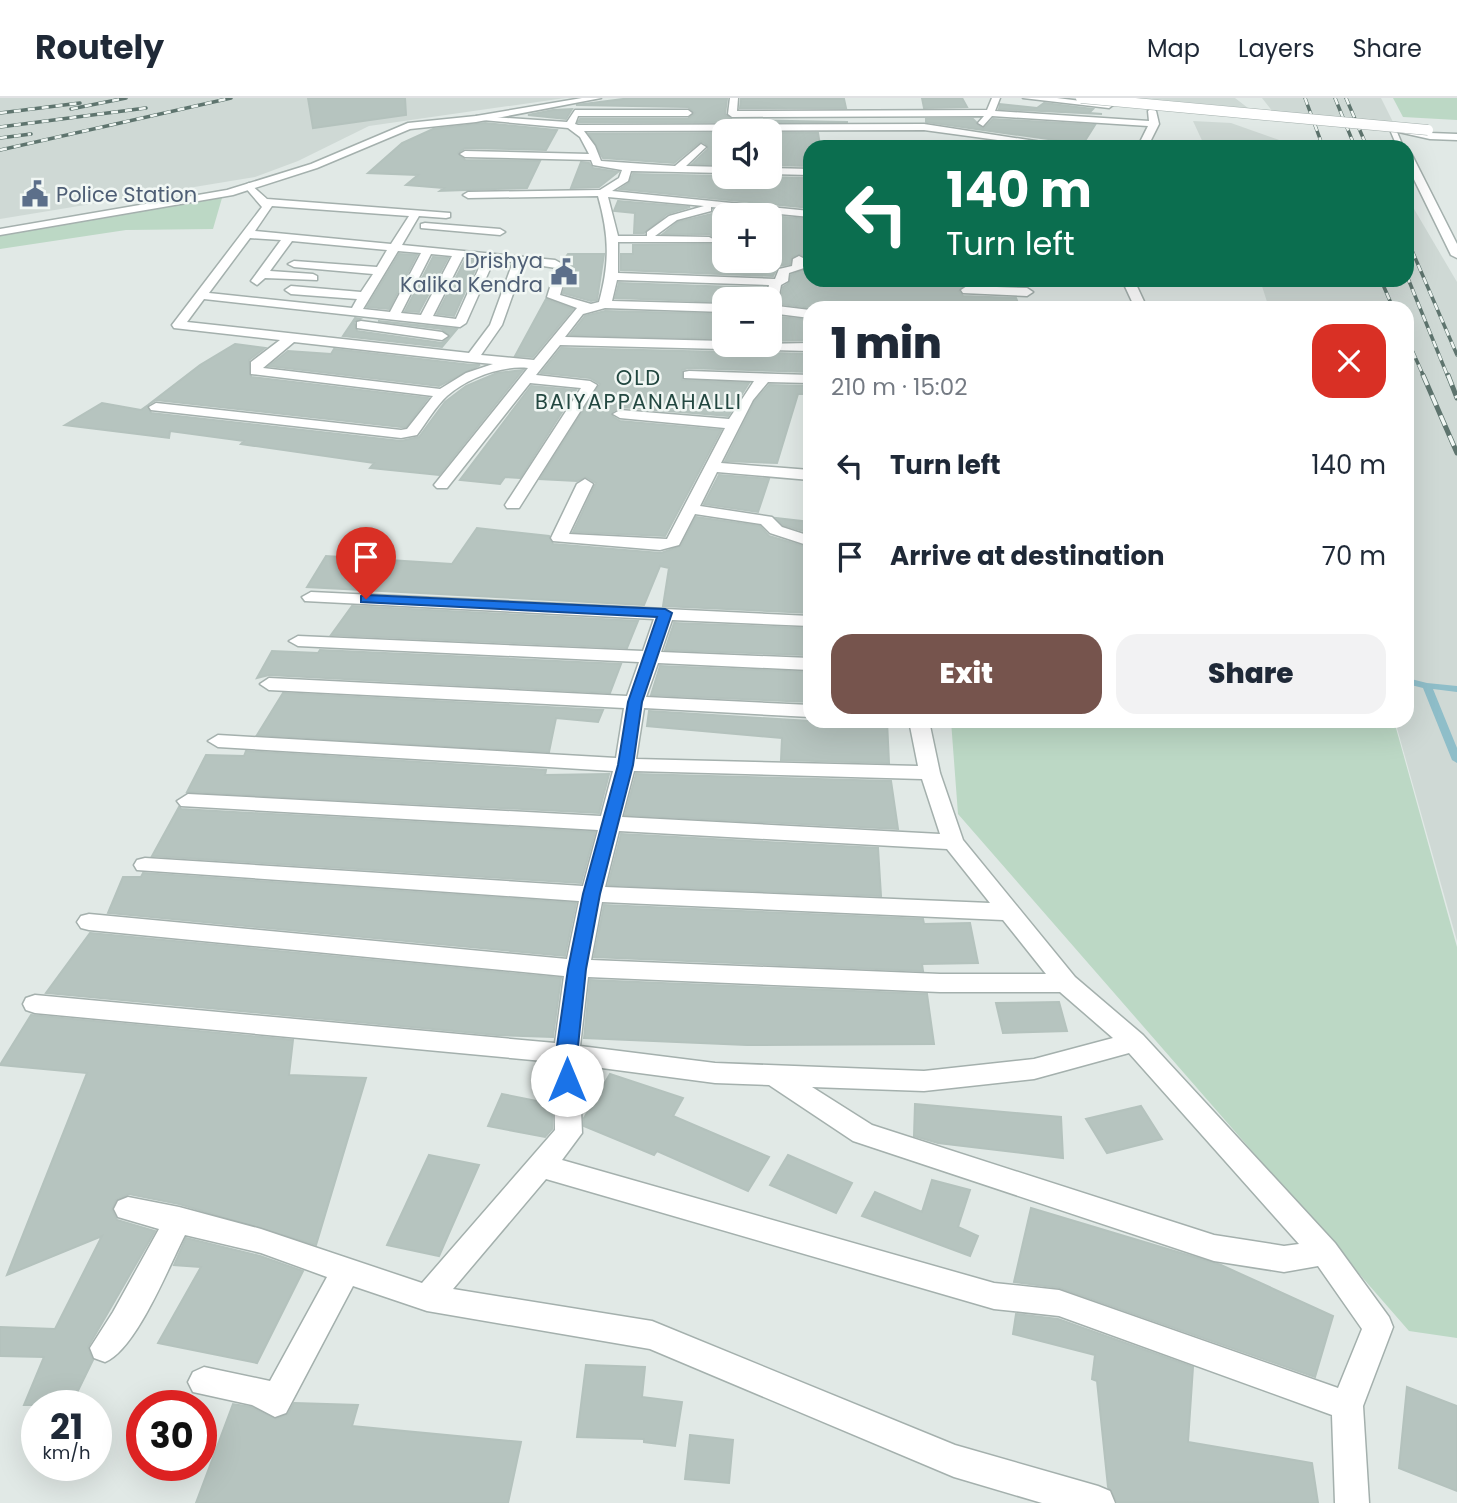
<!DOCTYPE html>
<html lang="en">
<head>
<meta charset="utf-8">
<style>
  body { margin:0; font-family:Poppins,sans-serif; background:#f2f2f3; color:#1f2937; height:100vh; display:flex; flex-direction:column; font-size:26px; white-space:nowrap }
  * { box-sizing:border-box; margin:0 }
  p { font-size:23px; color:#747a83 }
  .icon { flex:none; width:38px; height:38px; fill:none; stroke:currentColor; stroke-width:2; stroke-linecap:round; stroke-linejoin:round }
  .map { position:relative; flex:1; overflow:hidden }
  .drawer { position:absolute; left:803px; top:203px; width:611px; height:427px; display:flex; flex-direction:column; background:#fff; border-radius:21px; box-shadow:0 7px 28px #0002 }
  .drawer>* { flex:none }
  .guide { position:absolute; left:803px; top:42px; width:611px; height:147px; border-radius:21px; box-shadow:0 7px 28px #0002; background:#0b6e4f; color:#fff; overflow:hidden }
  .buttons { position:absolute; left:712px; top:21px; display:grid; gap:14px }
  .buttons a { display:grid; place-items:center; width:70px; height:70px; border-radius:14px; background:#fff; box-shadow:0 7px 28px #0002; font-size:35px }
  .speed { position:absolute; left:21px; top:1292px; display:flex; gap:14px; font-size:35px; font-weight:700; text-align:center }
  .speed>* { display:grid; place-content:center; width:91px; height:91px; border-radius:50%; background:#fff; box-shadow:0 7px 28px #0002; line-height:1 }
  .speed small { font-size:18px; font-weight:400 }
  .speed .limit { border:10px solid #d22; background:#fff; color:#111 }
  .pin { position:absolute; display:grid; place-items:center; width:60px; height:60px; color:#fff; margin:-72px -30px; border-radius:50% 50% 50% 0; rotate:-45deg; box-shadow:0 0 7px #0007 }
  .pin .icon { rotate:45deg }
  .me { position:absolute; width:77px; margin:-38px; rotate:0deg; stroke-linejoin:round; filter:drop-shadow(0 0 5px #0008) }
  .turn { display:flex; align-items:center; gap:24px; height:147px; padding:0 28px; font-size:32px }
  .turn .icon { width:91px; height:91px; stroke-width:2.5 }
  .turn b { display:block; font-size:49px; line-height:60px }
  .round { display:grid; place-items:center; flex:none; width:74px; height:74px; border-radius:21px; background:#f2f2f3 }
  .overview { display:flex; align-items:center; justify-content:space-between; height:119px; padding:0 28px }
  h1 { font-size:42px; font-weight:800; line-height:52px }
  .button { display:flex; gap:14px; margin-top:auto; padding:14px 28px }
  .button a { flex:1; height:80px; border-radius:21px; background:#76544d; color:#fff; font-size:28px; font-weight:800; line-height:80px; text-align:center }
  .button a+a { background:#f2f2f3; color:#1f2937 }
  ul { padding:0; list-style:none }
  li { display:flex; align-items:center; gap:21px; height:91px; padding:0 28px }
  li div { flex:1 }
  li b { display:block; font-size:26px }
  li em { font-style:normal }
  header { display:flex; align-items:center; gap:42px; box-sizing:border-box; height:98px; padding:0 35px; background:#fff; border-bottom:2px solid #e0e1e3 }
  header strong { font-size:33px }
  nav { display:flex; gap:38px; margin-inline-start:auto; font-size:24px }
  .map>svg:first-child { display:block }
</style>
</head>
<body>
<header>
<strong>Routely</strong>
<nav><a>Map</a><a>Layers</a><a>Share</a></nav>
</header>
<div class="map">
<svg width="1457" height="1405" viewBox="0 0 1457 1405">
  <rect width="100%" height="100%" fill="#e1e9e6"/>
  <path fill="#cfd9d5" d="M0,0h565l-196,28 -71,35 -43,16 -255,42z
    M1143,0h92l13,10z
    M1262,0h119l12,24 -120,-10z
    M1193,23l38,2 68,24h-94z
    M1407,99l50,85v659l-62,-220h12v-413h-138l-9,-28h147z"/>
  <path fill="#bcd8c5" d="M1393,0h64v22l-54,-3z
    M222,100l-9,31 -87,1 -126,19v-13z
    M951,623h443l63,226v391l-48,-7 -451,-517z"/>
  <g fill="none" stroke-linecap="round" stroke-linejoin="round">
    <path fill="#8fbec9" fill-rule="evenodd" d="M1407,580l20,5 30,3v6l-24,-3 24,59v15l-5,-3 -29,-72 -16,-4z"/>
  </g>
  <path fill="#b6c4bf" stroke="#b4c2bd" stroke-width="2" d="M308,0h97l1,17 -93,13z
    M631,0l96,1 -2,15 7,6 116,2h-270l2,-3h108l7,-6 -7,-6 -112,-2z
    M763,0l81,1 2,9h-106l1,-9z
    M922,0h40l5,9 -43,1z
    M1044,5l49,6 -4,4 13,1 -103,-5 1,-5 37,4z
    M572,11l-6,10 -38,-4 25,-5z
    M926,21h47l10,10 10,-10 102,6 -12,19 -157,-22z
    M485,25l72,7 -11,20 -81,-2 -7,5 7,7 75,1 -13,27 -87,3 4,-3 -38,-3 12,-10 -50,-2 34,-30 31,-14z
    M724,35v32l-32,-1 16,-15 -1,-4 -6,-4 -27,22 -71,-5 -14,-24z
    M770,35h48l2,12h-10v21l-40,-1z
    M581,64l8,1 4,5 25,4 -19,15 -28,1z
    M633,76l177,4v30l-190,-19 9,-6z
    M618,103l72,6 -23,7 -23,19h-10l1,-20 -21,-2z
    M714,112l53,5h-43v46h46v-45l40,3v61h199l2,5 -44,-2 -8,8 4,5 53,2 4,10h-209l-31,-4 3,-17 6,-4 2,-8 16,-7v-10l-7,-4 -8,3 -2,7 -12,2 -5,10 -152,-6v-16h12v-9l82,-1 3,-4 -9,-6h-46l15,-12 34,-8z
    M399,156l18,1 -28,54 -22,-2z
    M568,156h36l-7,46 -6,1 -28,-8 8,-25 -8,-7z
    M433,159l15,1 -29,54 -14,-1z
    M465,162l14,1 -25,55 -17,-2z
    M619,185l147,5 -2,11 -40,3 -109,-4z
    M546,201l27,10 -40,48 -18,-1z
    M605,213l119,3v25l-154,-4 15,-19z
    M770,218l40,4v20l-40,1z
    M355,220l5,1 -6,3 3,9 85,12 8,-6 -8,-8 -64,-8 79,8 -15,18 -99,-11z
    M235,246l30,4 -16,12 2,17 177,21 -22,29h-5l-245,-27 -8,5 52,-40z
    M561,250l249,6v18l-122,-4 -6,2v10l67,3 -21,33 -108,-9 -8,5v4l8,5 101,9 -56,106 -92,-4 23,-49 -10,-6 -9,4 -37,-2 60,-95 -10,-6 -49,-5z
    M334,251l138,16h8l-41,21 -170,-20 19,-15 43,3z
    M523,272l-84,105 -69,-7 4,-5 -133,-19 3,-3 -74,-10 -1,7 -104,-13 37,-22 39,7 7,-5 3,8 250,28 18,-4 26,-35 21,-16 31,-13z
    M769,287l41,1h-3v8h-9l-21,69 -52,-2 30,-60z
    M531,288l45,4 -56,88 -15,-1 -5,7 -40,-4z
    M719,377l50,4 -11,33 -54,-8z
    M696,419l64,9 9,10 41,12v65l-147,-7 6,-38 -9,-2 -16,39 -337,-18 19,-31 126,8 25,-36 72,8 4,8 108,9 20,-7z
    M776,420l34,4v11l-27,-8z
    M352,508l286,15 -11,27 -296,-13z
    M674,525l128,5 3,27 -140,-5z
    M320,552l301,14 -11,29 -341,-18 -12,3 15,-27 46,2z
    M660,568l150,6v30l-159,-7z
    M283,595l320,17 -5,12 -42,-4 -7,34 -292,-17z
    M649,613l161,10h77l2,42 -108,-3 1,-22 -135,-12z
    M246,653l300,19 -1,5 64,-1 -10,39 -412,-21 19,-37 38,1z
    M636,676l255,7 7,48 -273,-14z
    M179,709l2,2 414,23 -14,51 -429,-27z
    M621,736l257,14 3,48 -273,-11z
    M143,775l433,30 -11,53 -457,-43 15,-36h18z
    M604,807l319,14 1,5 46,-1 8,40 -56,1 1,7 -329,-14z
    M90,835l471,45 -8,59 -56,-2 -451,-42z
    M590,882l337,14 7,50 -187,1 -163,-7z
    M1059,904l8,29 -64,2 -7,-30z
    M31,917l262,25 -4,35 77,3 -50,167 -137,-41 -50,-10 -13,6 -4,10 5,10 38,11 -67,116 5,13 -22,45h-47l20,-48 -44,-1v-29l55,2 47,-93 -95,39 80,-202 -87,-8z
    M610,976l73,24 -10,18 96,41 -21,34 -91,-40 -3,4 -70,-29v-8z
    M502,996l50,10v25l-7,8 -57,-11z
    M915,1006l146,13 2,41 -125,-15 -24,-7z
    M1141,1008l21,33 -55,14 -21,-34z
    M429,1057l50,10 -40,91 -52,-11z
    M788,1057l64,28 -16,30 -66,-28z
    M932,1082l38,10 -12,37 20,9 -8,20 -108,-40 13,-24 47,20z
    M1031,1110l190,57 112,51 -18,61 -255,-89 -46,-6z
    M186,1140l74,18 43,15 -46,92 -99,-20 43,-76 -27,-2z
    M1016,1216l42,5 135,48 -5,75 124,21 6,40 -201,-1 -9,-15 -11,-106 -5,-2 3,-24 -82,-21z
    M586,1267l59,2 -3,30 40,5 -7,44 -31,-4v-3l-67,-2z
    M1407,1289l50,19v85l-58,-23z
    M294,1305l64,2 -6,21 169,16 -13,61h-312l37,-99 18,3 25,12 12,-5z
    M690,1337l43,5 -4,43 -44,-4z"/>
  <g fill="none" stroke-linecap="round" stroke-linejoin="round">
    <g stroke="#a4b0ad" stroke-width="3">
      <path id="minor" d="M730,0h8l-1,13 250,-1 5,-12h8l-5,13 154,10 -1,-10 4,-3 4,3 3,13 -8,16 4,7h-10l-4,-7 7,-14 -156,-10 -9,10 -5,-3 6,-7 -252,1 -4,-3z
        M1023,0h34l56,7 -4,3z
        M575,12h113l4,3 -4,3h-110l-3,8 3,1 346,-1 150,23h-25l-125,-17 -340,1 11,15 6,15 74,5 26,-22 5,3 -20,19 38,1v6l-93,-2 -3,10 -16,10 198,20v6l-99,-10v4l-34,9 -22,16 54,1 6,3 -2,2h-95v31l157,6 4,-10 13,-3 1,-7 6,-3 6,3 -1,9 -15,5 -1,8 -7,4 -4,21 33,4v8l-40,-5v-14h-4l3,-14 -152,-5 -5,21 112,3v8l-119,-4 -22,6 -18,23 159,4v4l86,-2v8l-250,-6 -24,30 54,6 7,4 -78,123h-12l-2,-3 76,-117 -51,-5 -83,105h-10l-3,-3 94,-117c-26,-3 -61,10 -81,28 -11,10 -21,27 -30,39l-16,3 -250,-28 -2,-3 7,-4 245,27 6,-1 26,-33 -182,-22v-12l29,-22 -106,-12 -2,-3 90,-118 -18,-21 5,-3 18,16 183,14v4l-4,1 -27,-2 -17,29 153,15 13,7 -8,28 31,9 8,-2c11,-40 10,-67 -1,-106l-130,2 -5,-3 5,-3 132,-2 19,-12 3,-8 -29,-5 -2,-5 -126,-3 -5,-3 5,-3 124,3 -9,-17 -12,-9 -96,-9 4,-3 91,6zM608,99l96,9 -35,10 -22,16v4h-29zM272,108l137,10 -18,28 -136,-13zM250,140l31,2 -30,41 6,4 8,-7 52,2v-4l-4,-2 -43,-3 22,-30 95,9 -10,17 -83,-6 -6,3 6,3 79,7 -12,18 -70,-6 -6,4 6,4 66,5 -5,9 -143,-15zM398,153l23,2 -31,59 -27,-3zM431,156l21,2 -31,59 -20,-2zM463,159l20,2 -27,60 -23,-3zM494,162l19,2 -23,63 -21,28 -282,-31 17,-23 256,28 6,-4zM524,165l32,5 -9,29 30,11 -43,52 -53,-5 21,-30zM294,244l178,20 21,2 -27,9 -26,16 -177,-21z
        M1388,27h6l8,19h-6z
        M770,70l40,1v6l-40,-1z
        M425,125l75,6 5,3 -5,3 -79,-7v-4z
        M1122,182h12l13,28h-12z
        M967,188l60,2 6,4 -6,4 -64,-3 -2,-3z
        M361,223l81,11 6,4 -6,4 -85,-12v-6z
        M689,273l121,4v8l-42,-1 -15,18 -32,63 89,7v10l-93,-8 -17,34 72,11 10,10 28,9v10l-40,-13 -9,-9 -66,-10 -16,31 -19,5 -107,-9 -2,-3 26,-54 8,-5 8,5 -24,50 98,5 58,-111 -105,-10 -7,-4 7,-4 109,9 25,-38 -70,-3v-6z
        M311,494l499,24v10l-138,-6 -11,32 149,6v12l-152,-7 -12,34 164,8v12l-166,-9 -8,51 282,7 -9,-45h20l11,52 23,67 112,137 68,58 192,208 54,74 4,10 -30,79 6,97h-34l-3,-88 -273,-99 -65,-7 -448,-130 -93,110 199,32 303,124 143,41 12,5 5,12h-73l-88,-26 -304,-128 -223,-38 -74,-25 -67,127 -11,4 -23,-12 -59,-13 -5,-10 5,-10 11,-5 66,14 57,-104 -66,-24 -76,-18c-16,31 -49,115 -80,127l-11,-4 -4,-10 23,-36 46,-83 -41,-12 -4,-8 4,-8 10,-4 51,10 82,22 161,54 133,-153 -1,-68 -519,-49 -9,-3 -3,-6 3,-6 9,-3 520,48 9,-67 -475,-46 -8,-2 -4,-6 4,-6 8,-2 478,45 12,-58 -442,-31 -3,-5 3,-5 8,-2 438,28 15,-56 -417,-24 -4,-5 11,-7 413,22 12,-45 -395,-24 -10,-6 10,-6 398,23 8,-50 -355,-18 -9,-6 9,-6 358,18 12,-34 -341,-16 -9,-5 9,-5 345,15 11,-32 -349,-18 -3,-4zM634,673l288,8 18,55 -318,-17zM619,733l328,18 43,54 -385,-16zM602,804l401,18 43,54h-106l-349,-14zM588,879l352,15h120l53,46 -79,21 -110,12 -209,-8 -135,-17zM1129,955l170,191 -15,2 -70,-11 -342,-110 -60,-38 112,4 110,-12zM579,967l136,18 54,2 84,56 361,120 70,11 34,-6 44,63 -24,59 -279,-98 -65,-7 -432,-123 20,-27z"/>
    </g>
    <g stroke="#a4b0ad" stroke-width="3">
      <path id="tertiary" d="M582,0h19l-125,24 -66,7 -93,39 -84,27 -233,40v-6l227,-39 84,-26 97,-41 68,-7z
        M1397,28l33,7 27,1v6l-27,-1 -36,-8z
        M1407,54l5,3 45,89v14l-6,-3 -44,-90z"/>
    </g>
    <use href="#minor" fill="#fff" fill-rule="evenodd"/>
    <use href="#tertiary" fill="#fff" fill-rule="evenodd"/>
    <g stroke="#5e746e" stroke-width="3.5">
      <path id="rail-far1" d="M1305,0l18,49
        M1335,0l20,49
        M1346,0l21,49
        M71,11l55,-11
        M0,15l80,-10
        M0,29l146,-19
        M0,40l31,-4
        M0,52l231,-52
        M1407,141l50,116
        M1407,178l41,101
        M1381,182l12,28
        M1407,241l17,38"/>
    </g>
    <g stroke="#5e746e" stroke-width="5">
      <path id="rail" d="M1423,277l34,78
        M1448,277l9,23"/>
    </g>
    <use href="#rail-far1" stroke="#f1f7f4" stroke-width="2.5" stroke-dasharray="7" stroke-linecap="butt"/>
    <use href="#rail" stroke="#f1f7f4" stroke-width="3.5" stroke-dasharray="11" stroke-linecap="butt"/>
    <g stroke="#a4b0ad" stroke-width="11" stroke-linecap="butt">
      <path id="tertiary-bridge" d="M1081,0l347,32"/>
    </g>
    <use href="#tertiary-bridge" stroke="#fff" stroke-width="10"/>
  </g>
  <path fill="#1a73e8" stroke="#114b97" stroke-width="2" d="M366,497l299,14 7,4 -30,89 -9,63 -33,129 -14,75 -12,116h-14l-4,-32 12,-84 15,-75 35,-129 10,-63 29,-85 -296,-15v-6z"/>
  <defs>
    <g id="civic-bare" transform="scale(2.1)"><path d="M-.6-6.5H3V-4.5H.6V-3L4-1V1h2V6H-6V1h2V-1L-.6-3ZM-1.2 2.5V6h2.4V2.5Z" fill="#5c6f8a" stroke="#f1f7f4" stroke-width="2.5" paint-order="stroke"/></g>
  </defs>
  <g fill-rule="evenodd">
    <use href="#civic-bare" x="35" y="96"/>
    <use href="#civic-bare" x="564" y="174"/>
  </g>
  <g text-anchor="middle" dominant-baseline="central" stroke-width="5" stroke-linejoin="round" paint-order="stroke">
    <g font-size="21" fill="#4e5e75" stroke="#f1f7f4" text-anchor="start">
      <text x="56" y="96">Police Station</text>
      <text x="543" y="162" text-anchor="end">Drishya<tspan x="543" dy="24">Kalika Kendra</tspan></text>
    </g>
    <g font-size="21" letter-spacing="2" fill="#224740" stroke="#f1f7f4">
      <text x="639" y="279">OLD<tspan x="639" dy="24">BAIYAPPANAHALLI</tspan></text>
    </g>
  </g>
</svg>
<div class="buttons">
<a><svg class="icon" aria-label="sound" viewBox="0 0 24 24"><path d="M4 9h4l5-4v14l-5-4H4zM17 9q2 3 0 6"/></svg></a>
<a>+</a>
<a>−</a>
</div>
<div class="speed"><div>21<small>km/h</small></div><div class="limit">30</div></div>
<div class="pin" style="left:366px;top:501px;background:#d93025"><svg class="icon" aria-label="arrive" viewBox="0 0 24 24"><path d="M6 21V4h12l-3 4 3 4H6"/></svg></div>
<svg class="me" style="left:567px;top:982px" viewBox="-20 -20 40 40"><circle r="19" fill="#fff"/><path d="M0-13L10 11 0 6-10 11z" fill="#1a73e8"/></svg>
<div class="guide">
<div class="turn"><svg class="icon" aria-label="left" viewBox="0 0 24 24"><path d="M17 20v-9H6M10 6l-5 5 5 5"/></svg><div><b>140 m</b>Turn left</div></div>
</div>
<section class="drawer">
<div class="overview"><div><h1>1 min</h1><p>210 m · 15:02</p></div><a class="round" style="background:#d93025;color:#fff"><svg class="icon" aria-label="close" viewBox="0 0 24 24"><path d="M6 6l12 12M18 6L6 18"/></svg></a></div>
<ul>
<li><svg class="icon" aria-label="left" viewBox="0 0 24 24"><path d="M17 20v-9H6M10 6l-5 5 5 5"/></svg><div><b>Turn left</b></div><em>140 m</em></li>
<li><svg class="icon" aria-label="arrive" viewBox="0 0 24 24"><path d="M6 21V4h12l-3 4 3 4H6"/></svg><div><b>Arrive at destination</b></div><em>70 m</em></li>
</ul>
<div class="button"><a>Exit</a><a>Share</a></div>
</section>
</div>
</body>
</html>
